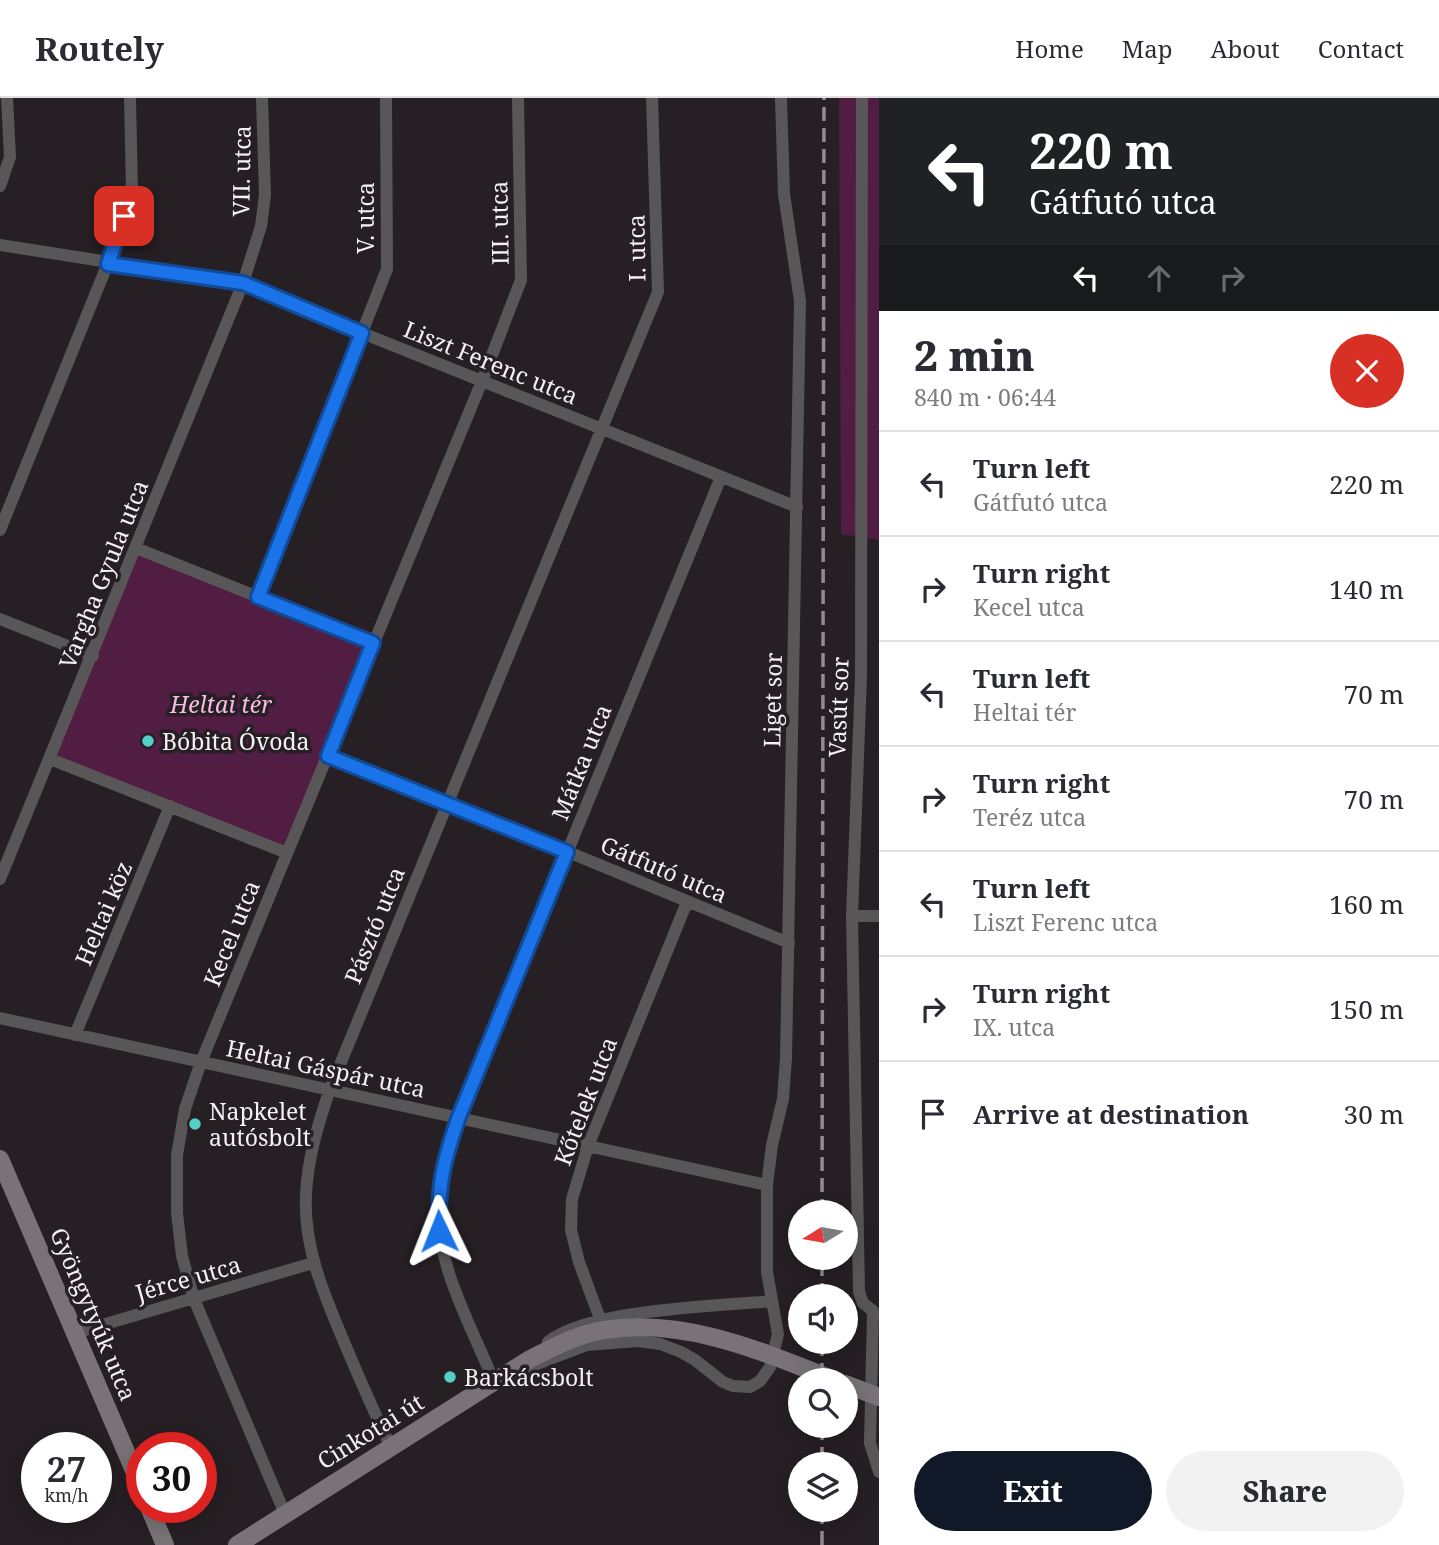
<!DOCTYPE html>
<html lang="en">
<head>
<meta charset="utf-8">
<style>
  body { margin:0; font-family:"Noto Serif",serif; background:#f2f2f3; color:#2b2b33; height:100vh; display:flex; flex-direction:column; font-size:26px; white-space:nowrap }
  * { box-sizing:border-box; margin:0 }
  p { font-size:23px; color:#7c7c81 }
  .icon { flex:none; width:38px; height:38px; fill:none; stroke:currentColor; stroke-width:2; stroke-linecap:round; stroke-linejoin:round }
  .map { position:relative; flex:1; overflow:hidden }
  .sheet { display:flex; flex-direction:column; background:#fff; width:560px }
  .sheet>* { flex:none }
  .hud { background:#202124; color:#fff; overflow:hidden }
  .needle { width:46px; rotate:259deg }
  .controls { position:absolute; left:788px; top:1102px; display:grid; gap:14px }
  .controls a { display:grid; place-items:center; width:70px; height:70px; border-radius:50%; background:#fff; box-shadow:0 4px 18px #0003; font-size:35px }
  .speed { position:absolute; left:21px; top:1334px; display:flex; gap:14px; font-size:35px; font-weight:700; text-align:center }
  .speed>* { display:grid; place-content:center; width:91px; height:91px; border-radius:50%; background:#fff; box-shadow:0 4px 18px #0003; line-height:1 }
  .speed small { font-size:18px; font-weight:400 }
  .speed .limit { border:10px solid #d22; background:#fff; color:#111 }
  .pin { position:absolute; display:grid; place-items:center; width:60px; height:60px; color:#fff; margin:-30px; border-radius:14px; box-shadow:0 4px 10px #0006 }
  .me { position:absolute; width:77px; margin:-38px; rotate:358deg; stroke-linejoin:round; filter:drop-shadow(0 0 5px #0008) }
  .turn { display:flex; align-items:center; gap:24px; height:147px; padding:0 35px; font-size:32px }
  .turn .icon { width:91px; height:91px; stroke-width:2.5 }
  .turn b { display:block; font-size:49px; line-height:60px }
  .lanes { display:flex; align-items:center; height:66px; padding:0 35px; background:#0003; justify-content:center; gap:35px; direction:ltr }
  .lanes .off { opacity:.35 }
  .round { display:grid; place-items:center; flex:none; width:74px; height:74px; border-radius:37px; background:#f2f2f3 }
  .headline { display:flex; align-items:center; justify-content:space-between; height:119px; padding:0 35px }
  h1 { font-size:42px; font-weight:800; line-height:52px }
  .primary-button { display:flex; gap:14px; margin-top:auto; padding:14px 35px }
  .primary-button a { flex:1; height:80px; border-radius:42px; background:#111827; color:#fff; font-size:28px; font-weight:800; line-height:80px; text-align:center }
  .primary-button a+a { background:#f2f2f3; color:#2b2b33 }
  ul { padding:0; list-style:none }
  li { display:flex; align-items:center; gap:21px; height:105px; padding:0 35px; border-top:2px solid #e1e1e2 }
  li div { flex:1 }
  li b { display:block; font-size:26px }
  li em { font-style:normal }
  header { display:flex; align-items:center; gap:42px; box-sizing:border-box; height:98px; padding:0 35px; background:#fff; border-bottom:2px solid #e1e1e2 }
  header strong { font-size:33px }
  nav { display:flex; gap:38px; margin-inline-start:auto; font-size:24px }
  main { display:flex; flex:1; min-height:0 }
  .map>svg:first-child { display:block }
</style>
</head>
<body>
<header>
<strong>Routely</strong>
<nav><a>Home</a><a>Map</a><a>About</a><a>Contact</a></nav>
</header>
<main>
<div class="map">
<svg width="879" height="1447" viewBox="0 0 879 1447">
  <rect width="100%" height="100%" fill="#261f24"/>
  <path fill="#511d43" d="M839,0h40v442l-38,-6z
    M136,450l237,95 -86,210 -237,-94z"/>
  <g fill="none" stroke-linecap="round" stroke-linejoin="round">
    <path stroke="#595658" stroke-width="12" d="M862,0l-1,579 -9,239 7,376 4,11 10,8
      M0,88l10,-29 -3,-59
      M0,147l243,38 119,50 435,174
      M0,432l108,-267 24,-71 -2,-94
      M136,450l237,95
      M258,499l129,-328 -1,-171
      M0,521l93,37
      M328,658l119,46 342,141
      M50,661l237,94
      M0,781l243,-596 18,-57 4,-31 -3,-97
      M852,818h27
      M0,920l767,167
      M75,937l95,-229
      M873,1213l-3,132 9,29
      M600,1221l-21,-57 -8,-32 1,-31 16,-53 99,-244
      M75,1235l238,-70
      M548,1244c41,-33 169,-36 224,-41
      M527,1270l60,-23 51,-4 22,3 21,8 14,8 28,22 10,4 17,1 10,-6 10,-14 8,-33 -11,-62v-87l5,-40 11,-46 3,-41 14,-757 -16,-107 -3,-96
      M501,1281l-7,3c-24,-60 -63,-124 -55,-190 3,-26 11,-49 19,-73l263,-642
      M391,1349c-16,-32 -30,-65 -44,-98 -21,-50 -44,-100 -41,-155 2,-37 12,-70 24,-105l328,-797 -6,-194
      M285,1416l-91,-215 -12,-43 -5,-43v-58l8,-46 16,-47 281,-681 39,-101 -3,-182"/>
    <path stroke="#797377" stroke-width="18" d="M0,1061l142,330
      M845,1286l34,13
      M149,1409l16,38
      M237,1447l293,-186c24,-12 48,-25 74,-29 81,-13 159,22 233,51"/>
    <path stroke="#928c90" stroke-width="3.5" stroke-dasharray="14 7" stroke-linecap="butt" d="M822,1115l2,-1115
      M822,1199v-39
      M822,1244v39
      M822,1328v39
      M822,1412v35"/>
  </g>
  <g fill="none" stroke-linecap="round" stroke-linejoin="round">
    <g stroke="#114b97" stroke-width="18">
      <path id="route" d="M124,118l-16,48 135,19 119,50 -104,264 115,46 -45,113 239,96 -109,267c-15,44 -20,65 -19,112"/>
    </g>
    <use href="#route" stroke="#1a73e8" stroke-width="12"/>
  </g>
  <g fill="#55cec5" stroke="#261f24" stroke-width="2.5">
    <circle cx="148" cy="643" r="7"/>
    <circle cx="195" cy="1026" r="7"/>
    <circle cx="450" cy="1279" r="7"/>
  </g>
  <g text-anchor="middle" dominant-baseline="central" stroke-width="7" stroke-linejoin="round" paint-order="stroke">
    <g font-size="23" fill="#f5f0f3" stroke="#261f24">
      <text transform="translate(241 73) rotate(-89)">VII. utca</text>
      <text transform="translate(365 120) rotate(-90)">V. utca</text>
      <text transform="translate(499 125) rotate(-91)">III. utca</text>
      <text transform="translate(636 150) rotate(-91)">I. utca</text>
      <text transform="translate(491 264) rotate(22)">Liszt Ferenc utca</text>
      <text transform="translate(103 476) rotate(-68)">Vargha Gyula utca</text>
      <text transform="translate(772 602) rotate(-89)">Liget sor</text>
      <text transform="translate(838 609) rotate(-88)">Vasút sor</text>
      <text transform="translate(581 664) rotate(-68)">Mátka utca</text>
      <text transform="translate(664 771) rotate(23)">Gátfutó utca</text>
      <text transform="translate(103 815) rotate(-67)">Heltai köz</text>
      <text transform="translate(374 827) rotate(-68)">Pásztó utca</text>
      <text transform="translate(231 835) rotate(-68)">Kecel utca</text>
      <text transform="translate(326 970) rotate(12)">Heltai Gáspár utca</text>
      <text transform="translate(585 1003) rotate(-69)">Kőtelek utca</text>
      <text transform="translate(188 1180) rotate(-16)">Jérce utca</text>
      <text transform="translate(94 1216) rotate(67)">Gyöngytyúk utca</text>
      <text transform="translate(370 1333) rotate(-32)">Cinkotai út</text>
    </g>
    <g font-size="23" font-style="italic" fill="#f8b9e3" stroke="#261f24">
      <text x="221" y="606">Heltai tér</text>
    </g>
    <g font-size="23" fill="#f5f0f3" stroke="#261f24" text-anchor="start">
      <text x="162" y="643">Bóbita Óvoda</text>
      <text x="209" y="1013">Napkelet<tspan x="209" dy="26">autósbolt</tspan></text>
      <text x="464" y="1279">Barkácsbolt</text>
    </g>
  </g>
</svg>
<div class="controls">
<a><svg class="needle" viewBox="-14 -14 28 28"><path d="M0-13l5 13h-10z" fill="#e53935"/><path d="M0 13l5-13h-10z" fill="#7c7c81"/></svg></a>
<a><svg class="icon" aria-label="sound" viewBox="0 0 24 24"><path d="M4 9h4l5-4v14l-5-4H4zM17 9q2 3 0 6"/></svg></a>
<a><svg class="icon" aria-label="search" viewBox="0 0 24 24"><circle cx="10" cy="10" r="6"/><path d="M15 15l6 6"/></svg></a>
<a><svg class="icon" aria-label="layers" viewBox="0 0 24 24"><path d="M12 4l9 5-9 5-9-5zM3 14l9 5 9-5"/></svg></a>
</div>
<div class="speed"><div>27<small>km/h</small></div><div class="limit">30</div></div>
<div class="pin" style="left:124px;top:118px;background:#d93025"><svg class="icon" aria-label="arrive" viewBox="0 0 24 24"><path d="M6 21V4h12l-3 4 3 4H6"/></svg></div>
<svg class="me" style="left:439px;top:1133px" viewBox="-20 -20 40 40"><path d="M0-17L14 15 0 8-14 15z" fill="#1a73e8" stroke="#fff" stroke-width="4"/></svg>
</div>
<section class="sheet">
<div class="hud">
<div class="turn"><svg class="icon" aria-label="left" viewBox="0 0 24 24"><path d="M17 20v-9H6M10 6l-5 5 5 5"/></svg><div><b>220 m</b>Gátfutó utca</div></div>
<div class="lanes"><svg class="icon" aria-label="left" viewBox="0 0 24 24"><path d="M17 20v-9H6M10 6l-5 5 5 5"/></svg><svg class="icon off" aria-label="ahead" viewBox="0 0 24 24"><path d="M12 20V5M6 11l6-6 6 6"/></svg><svg class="icon off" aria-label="right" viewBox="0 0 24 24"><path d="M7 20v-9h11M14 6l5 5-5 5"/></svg></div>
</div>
<div class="headline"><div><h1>2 min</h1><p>840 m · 06:44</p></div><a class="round" style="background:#d93025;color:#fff"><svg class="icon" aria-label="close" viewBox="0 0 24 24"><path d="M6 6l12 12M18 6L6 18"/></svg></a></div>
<ul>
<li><svg class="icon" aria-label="left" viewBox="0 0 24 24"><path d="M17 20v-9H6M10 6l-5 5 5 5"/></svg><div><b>Turn left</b><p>Gátfutó utca</p></div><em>220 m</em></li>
<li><svg class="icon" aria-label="right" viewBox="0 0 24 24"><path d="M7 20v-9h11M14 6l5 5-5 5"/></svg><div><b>Turn right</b><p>Kecel utca</p></div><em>140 m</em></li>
<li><svg class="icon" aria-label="left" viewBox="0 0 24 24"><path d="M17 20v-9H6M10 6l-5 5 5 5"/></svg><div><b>Turn left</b><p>Heltai tér</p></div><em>70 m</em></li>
<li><svg class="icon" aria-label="right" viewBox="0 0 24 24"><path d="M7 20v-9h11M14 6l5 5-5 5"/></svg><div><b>Turn right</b><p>Teréz utca</p></div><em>70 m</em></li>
<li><svg class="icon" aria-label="left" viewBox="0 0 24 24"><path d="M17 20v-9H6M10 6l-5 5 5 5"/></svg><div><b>Turn left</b><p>Liszt Ferenc utca</p></div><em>160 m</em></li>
<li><svg class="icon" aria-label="right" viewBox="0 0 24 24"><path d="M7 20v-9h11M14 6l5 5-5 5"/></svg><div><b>Turn right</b><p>IX. utca</p></div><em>150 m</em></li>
<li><svg class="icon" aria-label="arrive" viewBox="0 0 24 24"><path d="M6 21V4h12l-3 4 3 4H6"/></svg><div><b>Arrive at destination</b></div><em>30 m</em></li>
</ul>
<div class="primary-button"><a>Exit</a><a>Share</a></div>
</section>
</main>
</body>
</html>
